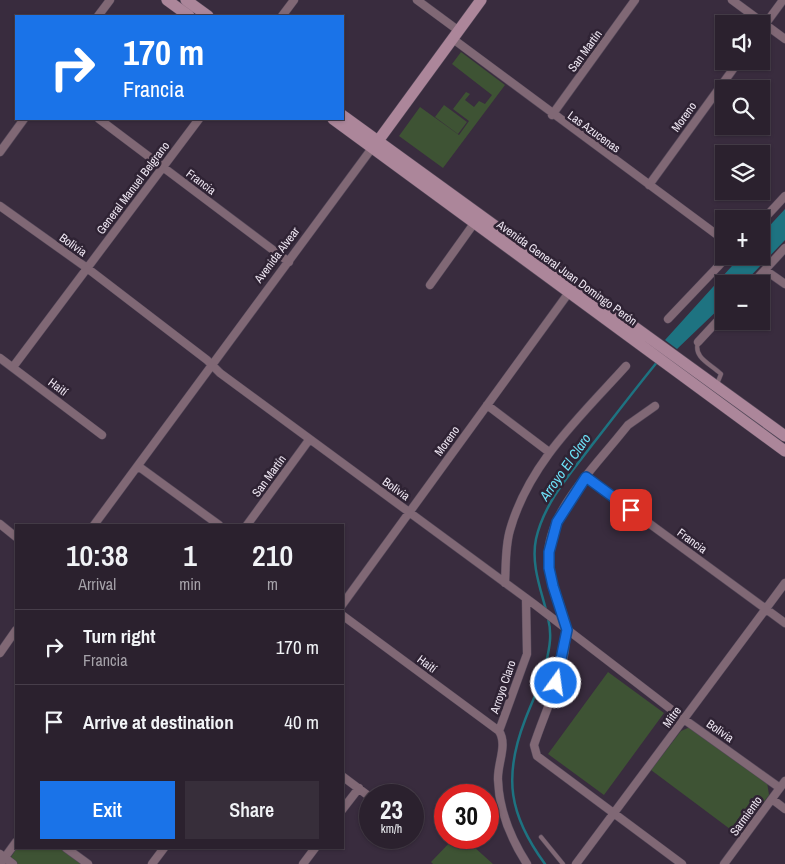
<!DOCTYPE html>
<html lang="en">
<head>
<meta charset="utf-8">
<style>
  body { margin:0; font-family:"Archivo Narrow",sans-serif; background:#372e3a; color:#f1f3f6; height:100vh; display:flex; flex-direction:column; font-size:19px; white-space:nowrap }
  * { box-sizing:border-box; margin:0 }
  p { font-size:16px; color:#a6a3aa }
  .icon { flex:none; width:28px; height:28px; fill:none; stroke:currentColor; stroke-width:2; stroke-linecap:round; stroke-linejoin:round }
  .map { position:relative; flex:1; overflow:hidden }
  .side { position:absolute; left:15px; top:524px; width:329px; height:325px; display:flex; flex-direction:column; background:#2b212e; border-radius:0px; box-shadow:0 1px 4px #0004,0 0 0 1px #473e4a }
  .side>* { flex:none }
  .hud { position:absolute; left:15px; top:15px; width:329px; height:105px; border-radius:0px; box-shadow:0 1px 4px #0004,0 0 0 1px #473e4a; background:#1a73e8; color:#fff; overflow:hidden }
  .tools { position:absolute; left:715px; top:15px; display:grid; gap:10px }
  .tools a { display:grid; place-items:center; width:55px; height:55px; border-radius:0px; background:#2b212e; box-shadow:0 1px 4px #0004,0 0 0 1px #473e4a; font-size:25px }
  .speed { position:absolute; left:359px; top:784px; display:flex; gap:10px; font-size:25px; font-weight:700; text-align:center }
  .speed>* { display:grid; place-content:center; width:65px; height:65px; border-radius:50%; background:#2b212e; box-shadow:0 1px 4px #0004,0 0 0 1px #473e4a; line-height:1 }
  .speed small { font-size:12px; font-weight:400 }
  .speed .limit { border:8px solid #d22; background:#fff; color:#111 }
  .pin { position:absolute; display:grid; place-items:center; width:42px; height:42px; color:#fff; margin:-21px; border-radius:10px; box-shadow:0 2px 8px #0006 }
  .me { position:absolute; width:55px; margin:-28px; rotate:14deg; stroke-linejoin:round; filter:drop-shadow(0 0 4px #0008) }
  .turn { display:flex; align-items:center; gap:18px; height:105px; padding:0 25px; font-size:22px }
  .turn .icon { width:65px; height:65px; stroke-width:2.5 }
  .turn b { display:block; font-size:35px; line-height:42px }
  .eta { display:flex; justify-content:space-evenly; align-items:center; height:85px; text-align:center }
  .eta b { font-size:30px; font-weight:600; line-height:35px }
  .primary-button { display:flex; gap:10px; margin-top:auto; padding:10px 25px }
  .primary-button a { flex:1; height:58px; border-radius:0px; background:#1a73e8; color:#fff; font-size:20px; font-weight:600; line-height:58px; text-align:center }
  .primary-button a+a { background:#372e3a; color:#f1f3f6 }
  ul { padding:0; list-style:none }
  li { display:flex; align-items:center; gap:15px; height:75px; padding:0 25px; border-top:1px solid #473e4a }
  li div { flex:1 }
  li b { display:block; font-size:19px }
  li em { font-style:normal }
  .map>svg:first-child { display:block }
</style>
</head>
<body>
<div class="map">
<svg width="785" height="864" viewBox="0 0 785 864">
  <rect width="100%" height="100%" fill="#392c3e"/>
  <path fill="#3e5334" d="M461,52l44,33 -62,83 -44,-32 21,-29 39,28 10,-14 -16,-12 13,-17 4,2 -5,6 9,7 5,-6 6,3 7,-9 -40,-31z
    M444,105l23,17 -9,12 -23,-17z
    M608,672l56,41 -60,82 -56,-41z
    M690,727l77,55 2,13 -31,40 -87,-65 30,-39z
    M454,838h10l29,26h-60l-2,-2z
    M17,848h47l22,16h-68l-7,-7z"/>
  <path fill="#1e7381" d="M785,209v31l-42,44h-19v20l-47,45 -12,-9 76,-84h20v-21z"/>
  <g fill="none" stroke-linecap="round" stroke-linejoin="round">
    <path stroke="#1e7381" stroke-width="2.5" d="M546,610c-6,-23 -15,-47 -10,-71 8,-36 34,-65 56,-94 22,-28 43,-56 66,-84
      M545,864c-36,-49 -42,-87 -20,-144 7,-19 17,-37 21,-57 4,-17 6,-29 2,-45"/>
    <g stroke="#564a5b" stroke-width="5">
      <path id="lane" d="M698,342c-5,16 13,22 23,32l-4,10
        M541,837l22,27"/>
    </g>
    <g stroke="#564a5b" stroke-width="9">
      <path id="street" d="M417,0l42,31
        M732,0l53,39
        M98,16l12,-16
        M282,16l12,-16
        M761,30l22,-30
        M453,39l271,201
        M552,115l83,-115
        M99,119l190,143
        M0,152l24,-33
        M649,185l90,-124
        M0,206l87,62 120,92 13,13 314,231 151,116 95,68
        M761,222l24,-26
        M765,270l20,14
        M752,284l33,-36
        M430,285l45,-63
        M668,319l60,-63
        M698,342l26,-28
        M0,358l102,77
        M13,367l186,-248
        M487,405l62,47
        M655,406l-27,19 -9,11c-29,36 -79,84 -70,134 4,20 17,43 17,62 1,36 -21,79 -32,113l3,11 145,108
        M138,466l81,59
        M586,477l199,146
        M0,524l16,13
        M94,525l281,-381
        M247,525l62,-85
        M505,583c1,-17 0,-36 5,-53 19,-67 70,-113 116,-164
        M342,605l228,-314
        M342,615l157,116c9,14 -2,33 -1,49 1,29 13,59 29,84
        M0,653l16,-23
        M499,731l28,-77 -1,-55
        M342,776l28,21
        M772,799l13,10
        M342,810l17,-22
        M412,827l3,2
        M66,848l22,16
        M0,854l13,10
        M0,864l16,-22
        M152,864l12,-16
        M303,864l12,-16
        M576,864l209,-281
        M724,864l61,-83"/>
    </g>
    <g stroke="#564a5b" stroke-width="12">
      <path id="secondary" d="M167,0l22,16
        M186,0l22,16
        M342,115l443,321
        M333,119l452,332
        M378,141l103,-141"/>
    </g>
    <use href="#lane" stroke="#806875" stroke-width="4"/>
    <use href="#street" stroke="#806875" stroke-width="8"/>
    <use href="#secondary" stroke="#ac869a" stroke-width="11"/>
  </g>
  <g fill="none" stroke-linecap="round" stroke-linejoin="round">
    <g stroke="#114b97" stroke-width="12">
      <path id="route" d="M556,683l11,-53 -14,-44 -4,-18v-16l8,-30 29,-45 45,33"/>
    </g>
    <use href="#route" stroke="#1a73e8" stroke-width="9"/>
  </g>
  <g text-anchor="middle" dominant-baseline="central" stroke-width="5" stroke-linejoin="round" paint-order="stroke">
    <g font-size="12" fill="#eee6f2" stroke="#2f2334">
      <text transform="translate(585 51) rotate(-54)">San Martín</text>
      <text transform="translate(684 117) rotate(-54)">Moreno</text>
      <text transform="translate(594 132) rotate(36)">Las Azucenas</text>
      <text transform="translate(201 182) rotate(37)">Francia</text>
      <text transform="translate(133 188) rotate(-53)">General Manuel Belgrano</text>
      <text transform="translate(73 245) rotate(36)">Bolivia</text>
      <text transform="translate(277 255) rotate(-53)">Avenida Alvear</text>
      <text transform="translate(567 273) rotate(36)">Avenida General Juan Domingo Perón</text>
      <text transform="translate(58 387) rotate(37)">Haití</text>
      <text transform="translate(447 441) rotate(-54)">Moreno</text>
      <text transform="translate(269 476) rotate(-54)">San Martín</text>
      <text transform="translate(396 489) rotate(36)">Bolivia</text>
      <text transform="translate(692 541) rotate(36)">Francia</text>
      <text transform="translate(427 664) rotate(37)">Haití</text>
      <text transform="translate(503 687) rotate(-71)">Arroyo Claro</text>
      <text transform="translate(672 717) rotate(-54)">Mitre</text>
      <text transform="translate(720 731) rotate(35)">Bolivia</text>
      <text transform="translate(746 816) rotate(-54)">Sarmiento</text>
    </g>
    <g font-size="14" font-style="italic" fill="#6de3f9" stroke="#2f2334">
      <text transform="translate(565 467) rotate(-55)">Arroyo El Claro</text>
    </g>
  </g>
</svg>
<div class="tools">
<a><svg class="icon" aria-label="sound" viewBox="0 0 24 24"><path d="M4 9h4l5-4v14l-5-4H4zM17 9q2 3 0 6"/></svg></a>
<a><svg class="icon" aria-label="search" viewBox="0 0 24 24"><circle cx="10" cy="10" r="6"/><path d="M15 15l6 6"/></svg></a>
<a><svg class="icon" aria-label="layers" viewBox="0 0 24 24"><path d="M12 4l9 5-9 5-9-5zM3 14l9 5 9-5"/></svg></a>
<a>+</a>
<a>−</a>
</div>
<div class="speed"><div>23<small>km/h</small></div><div class="limit">30</div></div>
<div class="pin" style="left:631px;top:510px;background:#d93025"><svg class="icon" aria-label="arrive" viewBox="0 0 24 24"><path d="M6 21V4h12l-3 4 3 4H6"/></svg></div>
<svg class="me" style="left:556px;top:683px" viewBox="-20 -20 40 40"><circle r="17" fill="#1a73e8" stroke="#fff" stroke-width="3"/><path d="M0-11L8 9 0 5-8 9z" fill="#fff"/></svg>
<div class="hud">
<div class="turn"><svg class="icon" aria-label="right" viewBox="0 0 24 24"><path d="M7 20v-9h11M14 6l5 5-5 5"/></svg><div><b>170 m</b>Francia</div></div>
</div>
<section class="side">
<div class="eta">
<div><b>10:38</b><p>Arrival</p></div>
<div><b>1</b><p>min</p></div>
<div><b>210</b><p>m</p></div>
</div>
<ul>
<li><svg class="icon" aria-label="right" viewBox="0 0 24 24"><path d="M7 20v-9h11M14 6l5 5-5 5"/></svg><div><b>Turn right</b><p>Francia</p></div><em>170 m</em></li>
<li><svg class="icon" aria-label="arrive" viewBox="0 0 24 24"><path d="M6 21V4h12l-3 4 3 4H6"/></svg><div><b>Arrive at destination</b></div><em>40 m</em></li>
</ul>
<div class="primary-button"><a>Exit</a><a>Share</a></div>
</section>
</div>
</body>
</html>
